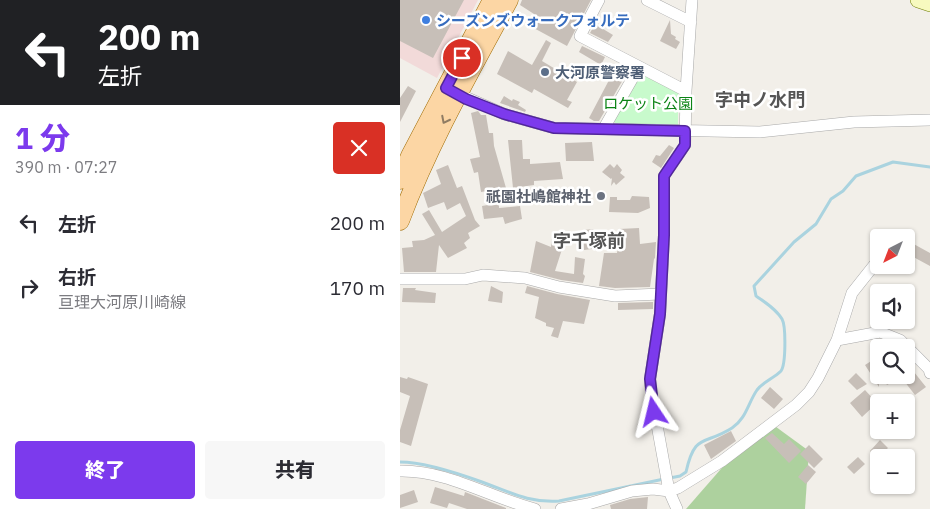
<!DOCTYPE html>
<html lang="ja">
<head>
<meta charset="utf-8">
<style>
  body { margin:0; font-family:"IBM Plex Sans","Noto Sans JP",sans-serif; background:#f7f7f7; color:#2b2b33; height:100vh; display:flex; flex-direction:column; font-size:19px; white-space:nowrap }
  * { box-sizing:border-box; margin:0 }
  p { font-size:16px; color:#7c7c81 }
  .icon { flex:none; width:28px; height:28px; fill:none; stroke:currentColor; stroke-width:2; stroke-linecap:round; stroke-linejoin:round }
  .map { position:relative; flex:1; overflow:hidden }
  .side { display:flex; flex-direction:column; background:#fff; width:400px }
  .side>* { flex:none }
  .hud { background:#202124; color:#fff; overflow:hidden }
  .needle { width:32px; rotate:222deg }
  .tools { position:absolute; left:470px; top:229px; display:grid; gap:10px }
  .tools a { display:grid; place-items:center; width:45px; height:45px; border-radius:5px; background:#fff; box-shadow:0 1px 4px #0004; font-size:25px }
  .pin { position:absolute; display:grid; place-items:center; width:42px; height:42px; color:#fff; margin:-21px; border:2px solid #fff; border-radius:50%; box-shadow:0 1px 5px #0007 }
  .me { position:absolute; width:55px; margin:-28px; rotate:350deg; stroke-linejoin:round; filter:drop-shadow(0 0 4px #0008) }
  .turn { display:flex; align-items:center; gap:18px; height:105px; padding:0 15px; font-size:22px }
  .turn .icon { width:65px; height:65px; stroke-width:2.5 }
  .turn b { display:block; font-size:35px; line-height:42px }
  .round { display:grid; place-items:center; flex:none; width:52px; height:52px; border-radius:5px; background:#f7f7f7 }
  .summary { display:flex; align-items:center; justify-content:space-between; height:85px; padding:0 15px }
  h1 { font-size:30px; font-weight:800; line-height:38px; color:#7c3aed }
  .action { display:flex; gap:10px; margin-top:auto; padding:10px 15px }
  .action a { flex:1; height:58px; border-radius:5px; background:#7c3aed; color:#fff; font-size:20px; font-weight:800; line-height:58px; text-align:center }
  .action a+a { background:#f7f7f7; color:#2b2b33 }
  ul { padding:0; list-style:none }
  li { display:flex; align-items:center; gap:15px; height:65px; padding:0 15px }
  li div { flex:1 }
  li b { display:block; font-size:19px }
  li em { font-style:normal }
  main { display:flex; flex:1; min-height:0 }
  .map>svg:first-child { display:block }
</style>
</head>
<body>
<main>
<section class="side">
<div class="hud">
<div class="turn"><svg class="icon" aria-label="left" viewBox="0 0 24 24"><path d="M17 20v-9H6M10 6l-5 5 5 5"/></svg><div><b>200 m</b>左折</div></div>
</div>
<div class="summary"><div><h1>1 分</h1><p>390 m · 07:27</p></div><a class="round" style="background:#d93025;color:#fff"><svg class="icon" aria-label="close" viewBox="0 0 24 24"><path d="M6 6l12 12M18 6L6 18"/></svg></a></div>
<ul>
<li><svg class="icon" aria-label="left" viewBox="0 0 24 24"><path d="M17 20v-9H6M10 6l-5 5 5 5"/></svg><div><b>左折</b></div><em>200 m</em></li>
<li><svg class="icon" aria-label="right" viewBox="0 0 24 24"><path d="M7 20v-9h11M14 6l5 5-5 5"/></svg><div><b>右折</b><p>亘理大河原川崎線</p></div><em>170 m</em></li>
</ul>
<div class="action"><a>終了</a><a>共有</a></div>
</section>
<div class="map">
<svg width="530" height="509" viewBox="0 0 530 509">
  <rect width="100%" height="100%" fill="#f2efe9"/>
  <path fill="#f2dad9" d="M0,0h78l-41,78 -37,-20z"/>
  <path fill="#add19e" d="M372,424l37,27 -4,58h-119l41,-47z"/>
  <path fill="#c8facc" d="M241,74l37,18v35l-61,-2 -4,-4z"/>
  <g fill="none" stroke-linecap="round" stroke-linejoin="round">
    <path stroke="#aad3df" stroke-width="3" d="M0,462c23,0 60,12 82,20 28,10 46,21 77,19l105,-22
      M270,478l10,-2 6,-4c9,-40 18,-26 46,-44 14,-9 16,-25 25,-38 6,-8 17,-12 24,-19 5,-7 5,-45 1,-52 -6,-10 -17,-17 -26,-23l-2,-10 40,-44 22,-18 15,-25 12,-8 13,-15 37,-14 37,5"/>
  </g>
  <path fill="#c7bfb8" d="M0,0h64l-31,58 -33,-17z
    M122,0h69l-24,46 -37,-20 4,-12 -14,-9z
    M270,20l1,14 5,3 -1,2 5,3 -4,7 -16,-8z
    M195,24l18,11 -5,7 -18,-9z
    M146,40l5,3 -9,18 35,21 -10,18 5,2 -4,6 -34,-19 -2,4 -35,-19 11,-23 24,14z
    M182,46l23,11 -4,8 -22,-13z
    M217,65l11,6 -29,50h-5l-5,-3z
    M8,86l8,5 -16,31v-24z
    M104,96l8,5 1,-2 7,3 -2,3 8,5 -1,2 -25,-9z
    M78,111l3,4h5l3,18h4l1,13 12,42 -25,4 -3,-20 -4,1 -4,-14 10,-2 -9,-44z
    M108,140h14l1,19h7v5l30,-2 3,17 -29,2v4l-21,3z
    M192,142l2,19h-28l-1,-18z
    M269,145l5,3 -13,20 -9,-6 4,-7 4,1z
    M210,164l4,4 3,-4 5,6 -2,3 5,4 -9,8 -2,-3 -3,4 1,-8 -1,1 -9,-7z
    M48,165l9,23 5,-2 13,34 5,6 -12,7 2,5 -6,5 3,5 -19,10 -9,-13 -3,27h-32l-2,-24 11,-1 -1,-6 12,-1 11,-5 -13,-21 7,-4 13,22 24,-16 -6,-13 -13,7 -3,-8 -16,6 -5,-15 18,-9 -5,-14z
    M232,196l17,1 1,11 -12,5 -29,-1 1,-15h7v3h13z
    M99,203v5l21,-2 2,13 -17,5 -2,-7 -19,2 -2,-13z
    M239,228l1,16 16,-2 -1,16 -1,1 -4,28 -35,1 -16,-2 5,-33h13l3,-16 -2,-1 1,-7z
    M193,229l2,3h4l1,16 -16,2 -2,-15 2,-5z
    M152,239l12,4 -9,28 19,3 1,-17 10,2 -2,15 2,2 -2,7 -22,-3 -31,-8 6,-31 15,6z
    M510,242l20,11v13l-24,-13v-5z
    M91,286l12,6 -1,11 -14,-2z
    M127,286l30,8 33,6 -6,24 -21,-3 -5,17 -7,-2 3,-8 -8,-2v-3l-11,-5 4,-21 -14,-4z
    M3,288h13l-1,2 21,3 -1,10 -33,-1z
    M253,302v7l-35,1v-7z
    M479,356v31l-14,-22z
    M506,362l20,25 -11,8 -14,-18 -14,8 -6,-10h25z
    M456,373l11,11 -10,6 -9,-9z
    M0,377l7,2 1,-2 20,7 -17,62 -11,-4v-12l10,-34 -10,-4z
    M370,387l13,12 -9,10 -13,-11z
    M465,390l12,13 -15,14 -12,-14z
    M331,431l5,10 -25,18 -7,-14z
    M372,433l12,11 5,-5 12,12 -12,12 -24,-25z
    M480,440l8,8 -11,10 -7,-7z
    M409,445l14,14 -9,9 -14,-14z
    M458,457l7,7 -11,10 -7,-7z
    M408,465l8,7 -10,12 -8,-7z
    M35,487l29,9 1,-4 41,16v1h-39l-18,-6 -2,5 -17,-5z
    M14,490l4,12 -18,6v-13z
    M248,497l-1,12h-36l-1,-4 20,-6z"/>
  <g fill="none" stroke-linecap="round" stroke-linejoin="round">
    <g stroke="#a9a9a9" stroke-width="12">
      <path id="street" d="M199,0l-19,36 106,55
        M247,0l44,22
        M54,92l50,22 50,14 206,4 94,-10 76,-2
        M204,128l35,-61
        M0,279h65l18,-4 42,3 34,9 56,9 45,-2
        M437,340l43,-8 20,8 29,29 1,4
        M0,471c47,-1 91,27 135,38
        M161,509l27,-5 44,-13 21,-2 16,2 9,-3 44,-27 74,-56 13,-13 9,-14 19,-38 15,-47 27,-34
        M277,509l-8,-18 -18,-99 -1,-13 10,-65 4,-79v-59l21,-31 1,-54 6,-91"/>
    </g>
    <g stroke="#707d05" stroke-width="16">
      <path id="secondary" d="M518,0l12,4"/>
    </g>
    <g stroke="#a06b00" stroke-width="19">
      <path id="primary" d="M0,180l10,-24 82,-156
        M0,221c29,-77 70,-149 109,-221"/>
    </g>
    <use href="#street" stroke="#fff" stroke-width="11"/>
    <use href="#secondary" stroke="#f7fabf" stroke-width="15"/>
    <use href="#primary" stroke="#fcd6a4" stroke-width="18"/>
  </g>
  <defs><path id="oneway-chevron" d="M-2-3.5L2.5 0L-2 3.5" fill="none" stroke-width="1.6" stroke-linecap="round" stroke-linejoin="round" transform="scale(1.25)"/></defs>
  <use stroke="#8f7c63" href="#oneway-chevron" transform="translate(45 120) rotate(117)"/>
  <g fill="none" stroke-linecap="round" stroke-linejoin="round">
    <g stroke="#51269a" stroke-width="12">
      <path id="route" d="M62,58l-16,30 20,11 38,15 50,14 131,3v14l-21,31v59l-4,79 -10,65 4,33"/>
    </g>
    <use href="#route" stroke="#7c3aed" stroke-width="9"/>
  </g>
  <circle fill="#3f7fe0" stroke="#fff" stroke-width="2" cx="26" cy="20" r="5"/>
  <circle fill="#5c6f8a" stroke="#fff" stroke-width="2" cx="145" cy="72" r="5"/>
  <circle fill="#6b7280" stroke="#fff" stroke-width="2" cx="201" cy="196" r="5"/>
  <g text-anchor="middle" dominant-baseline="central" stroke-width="5" stroke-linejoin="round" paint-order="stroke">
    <g font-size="15" font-weight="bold" fill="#366cbe" stroke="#fff" text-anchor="start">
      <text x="36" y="20">シーズンズウォークフォルテ</text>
    </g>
    <g font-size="15" font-weight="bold" fill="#4e5e75" stroke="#fff" text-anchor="start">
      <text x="155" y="72">大河原警察署</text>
    </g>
    <g font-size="15" fill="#0c8416" stroke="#fff">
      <text x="248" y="103">ロケット公園</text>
    </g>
    <g font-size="15" font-weight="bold" fill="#5b616d" stroke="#fff" text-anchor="end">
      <text x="191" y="196">祇園社嶋館神社</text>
    </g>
    <g font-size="18" font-weight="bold" fill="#555" stroke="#fff">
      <text x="360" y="99">字中ノ水門</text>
      <text x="189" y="240">字千塚前</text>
    </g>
  </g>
</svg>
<div class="tools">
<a><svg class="needle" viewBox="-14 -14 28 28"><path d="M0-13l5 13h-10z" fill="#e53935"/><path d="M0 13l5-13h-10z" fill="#7c7c81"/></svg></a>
<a><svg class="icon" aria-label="sound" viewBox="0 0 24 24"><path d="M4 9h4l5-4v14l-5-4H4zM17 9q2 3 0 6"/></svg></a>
<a><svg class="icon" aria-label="search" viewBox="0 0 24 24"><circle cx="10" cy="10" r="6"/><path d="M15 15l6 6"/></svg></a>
<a>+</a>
<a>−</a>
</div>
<div class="pin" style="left:62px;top:58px;background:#d93025"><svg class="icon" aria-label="arrive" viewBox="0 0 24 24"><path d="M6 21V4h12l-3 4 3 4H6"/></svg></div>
<svg class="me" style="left:254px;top:412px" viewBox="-20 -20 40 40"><path d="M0-17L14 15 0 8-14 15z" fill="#7c3aed" stroke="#fff" stroke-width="4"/></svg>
</div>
</main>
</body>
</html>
